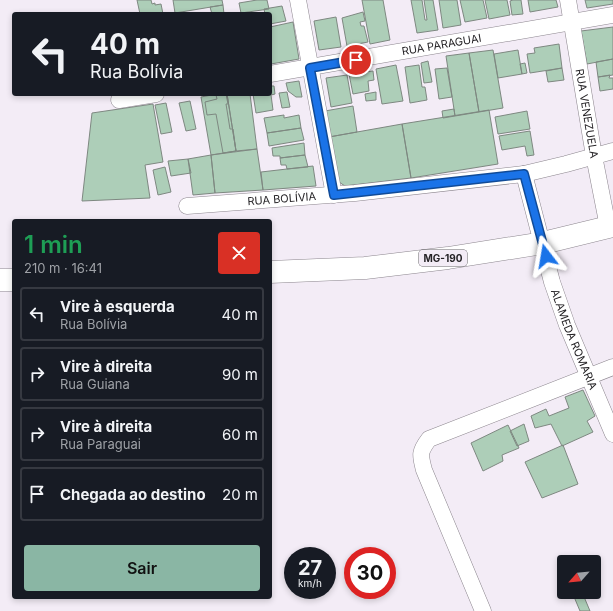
<!DOCTYPE html>
<html lang="pt">
<head>
<meta charset="utf-8">
<style>
  body { margin:0; font-family:Inter,sans-serif; background:#242831; color:#f1f3f6; height:100vh; display:flex; flex-direction:column; font-size:15px; white-space:nowrap }
  * { box-sizing:border-box; margin:0 }
  p { font-size:13px; color:#9ea1a6 }
  .icon { flex:none; width:22px; height:22px; fill:none; stroke:currentColor; stroke-width:2; stroke-linecap:round; stroke-linejoin:round }
  .map { position:relative; flex:1; overflow:hidden }
  .drawer { position:absolute; left:12px; top:219px; width:260px; height:380px; display:flex; flex-direction:column; background:#171b24; border-radius:4px; box-shadow:0 2px 6px #0003 }
  .drawer>* { flex:none }
  .hud { position:absolute; left:12px; top:12px; width:260px; height:84px; border-radius:4px; box-shadow:0 2px 6px #0003; background:#171b24; color:#f1f3f6; overflow:hidden }
  .needle { width:26px; rotate:243deg }
  .fabs { position:absolute; left:557px; top:555px; display:grid; gap:8px }
  .fabs a { display:grid; place-items:center; width:44px; height:44px; border-radius:4px; background:#171b24; box-shadow:0 2px 6px #0003; font-size:20px }
  .speed { position:absolute; left:284px; top:547px; display:flex; gap:8px; font-size:20px; font-weight:700; text-align:center }
  .speed>* { display:grid; place-content:center; width:52px; height:52px; border-radius:50%; background:#171b24; box-shadow:0 2px 6px #0003; line-height:1 }
  .speed small { font-size:10px; font-weight:400 }
  .speed .limit { border:6px solid #d22; background:#fff; color:#111 }
  .pin { position:absolute; display:grid; place-items:center; width:34px; height:34px; color:#fff; margin:-17px; border:2px solid #fff; border-radius:50%; box-shadow:0 1px 4px #0007 }
  .me { position:absolute; width:44px; margin:-22px; rotate:346deg; stroke-linejoin:round; filter:drop-shadow(0 0 3px #0008) }
  .turn { display:flex; align-items:center; gap:14px; height:84px; padding:0 12px; font-size:18px }
  .turn .icon { width:52px; height:52px; stroke-width:2.5 }
  .turn b { display:block; font-size:28px; line-height:34px }
  .round { display:grid; place-items:center; flex:none; width:42px; height:42px; border-radius:4px; background:#242831 }
  .headline { display:flex; align-items:center; justify-content:space-between; height:68px; padding:0 12px }
  h1 { font-size:24px; font-weight:600; line-height:30px; color:#1e9e55 }
  .cta { display:flex; gap:8px; margin-top:auto; padding:8px 12px }
  .cta a { flex:1; height:46px; border-radius:4px; background:#8ab6a4; color:#111; font-size:16px; font-weight:600; line-height:46px; text-align:center }
  ul { padding:0; list-style:none }
  li { display:flex; align-items:center; gap:12px; height:54px; margin:0 8px 6px; padding:0 4px; border:2px solid #363941; border-radius:4px }
  li div { flex:1 }
  li b { display:block; font-size:15px }
  li em { font-style:normal }
  .map>svg:first-child { display:block }
</style>
</head>
<body>
<div class="map">
<svg width="613" height="611" viewBox="0 0 613 611">
  <rect width="100%" height="100%" fill="#f3ecf6"/>
  <path fill="#adceb8" stroke="#7e8881" d="M137,0h14l1,4 3,-1v2l6,-1 2,10h-23z
    M173,0h49l1,5 -48,8z
    M257,0h10l2,9 -28,4 -2,-10z
    M362,0h21l7,40 -20,4z
    M411,0h11l3,20h2l-3,-20h9l5,30 -21,3z
    M439,0h18l4,25 -18,3z
    M460,0h23l4,18 -22,4z
    M485,0h22l3,15 -21,4z
    M513,0h8l2,14 -11,1 -2,-14z
    M528,0h28l2,7 -28,5z
    M585,0h28v4l-26,4z
    M223,5l1,9h-12l-2,-7z
    M282,6l4,15 -16,3v-10h-5l-1,-5z
    M363,12l2,9 -5,1 1,4h3l4,16 -21,4 -5,-28z
    M336,17l5,30 -22,3 -5,-29z
    M293,22l6,37 -28,5 -1,-37z
    M613,27v32l-26,5 -6,-33z
    M559,44l3,24 -32,5 -3,-19 8,-1 -1,-5z
    M493,50l10,58 -24,4 -10,-59z
    M518,50l4,24 -24,4 -4,-24z
    M469,53l10,59 -24,4 -9,-60z
    M613,59v16l-15,2 -2,-15z
    M428,61l4,21 -8,1 -3,-20z
    M525,63l2,10 -5,1 -2,-10z
    M396,65l7,36 -21,3 -6,-35z
    M419,65l3,22h3l2,13 -17,3 -5,-36z
    M447,68l5,29 -13,2 -4,-30z
    M562,68l2,12 -16,2 -2,-11z
    M373,71l1,9 -6,1 1,10 -16,3 -4,-20z
    M347,75l5,28 -21,4 -5,-29z
    M610,75l-1,3h4v11l-13,2 -2,-14z
    M299,81l3,16h-6l-8,-6 -2,-8z
    M270,86h4l1,8 -4,1 2,15 -17,3 -3,-19h17z
    M287,92l3,15 -8,1 -3,-15z
    M376,92v8l-10,1 -1,-7z
    M217,94h10l9,57 -25,4 -10,-58z
    M226,94l2,10h-2l4,25h3l3,22 -13,2 -7,-39 -9,1 -2,-13 12,-3 -1,-4z
    M227,94h23l7,55 -21,2z
    M190,101l6,28 -10,2 -7,-28z
    M166,103l6,29 -11,2 -6,-29z
    M153,104l10,58 -18,3 5,33 -68,3 10,-88z
    M353,106l4,26 -28,5 -4,-26z
    M454,109l1,7 -12,2 -1,-7z
    M489,110l9,54 -87,14 -9,-54z
    M527,111l3,18 -32,5 -3,-17z
    M284,115v3l15,-3 2,13 -34,5 -3,-15z
    M402,124l9,54 -66,8 -6,-4 -10,-45z
    M301,128l3,12 -35,6 -2,-13z
    M530,131l4,24 -7,1 -2,-10 -23,4 -3,-14z
    M304,143l1,12 -25,3v-2h-7l-1,-8z
    M257,149l6,41 -48,3 -4,-38z
    M211,155l4,38 -22,2 -5,-36z
    M305,155l3,12 -21,2 -1,-4h-5l-1,-7z
    M188,159l3,14 -20,3 -3,-15z
    M313,166l3,20 -53,4 -2,-18z
    M165,167l6,25 -13,3 -5,-25z
    M583,390l12,26 -8,5 6,11 -31,14 -11,-22 -16,4 -4,-12 15,-7 3,7 20,-8 -4,-11z
    M524,424l5,17 -12,5 -7,-15z
    M508,425l11,23 -17,7 1,6 -20,10 -12,-28z
    M563,445l15,39 -36,14 -17,-36z
    M572,592h10l8,19h-10z"/>
  <g fill="none" stroke-linecap="round" stroke-linejoin="round">
    <g stroke="#8c868e" stroke-width="17">
      <g id="minor">
        <path d="M298,0l36,195"/>
        <path id="s1" d="M568,0l26,156 14,71"/>
        <path id="s2" d="M270,74l343,-59"/>
        <path d="M119,100l37,-6"/>
        <path id="s3" d="M524,174l28,108 15,43 46,109"/>
        <path id="s4" d="M187,206l168,-13 169,-19 42,-10 47,-13"/>
        <path d="M483,611l-59,-141c-4,-15 -5,-18 5,-31l184,-72"/>
      </g>
    </g>
    <g stroke="#8c868e" stroke-width="23">
      <path id="primary" d="M270,272l95,-4 83,-10 95,-15 70,-17
        M0,280h14"/>
    </g>
    <use href="#minor" stroke="#fff" stroke-width="16"/>
    <use href="#primary" stroke="#fff" stroke-width="22"/>
  </g>
  <g fill="none" stroke-linecap="round" stroke-linejoin="round">
    <g stroke="#114b97" stroke-width="10">
      <path id="route" d="M356,60l-46,8 24,127 190,-21 22,82"/>
    </g>
    <use href="#route" stroke="#1a73e8" stroke-width="7"/>
  </g>
  <g text-anchor="middle" dominant-baseline="central" stroke-width="3" stroke-linejoin="round" paint-order="stroke">
    <rect fill="#f3ecf6" stroke="#625f64" stroke-width="1" x="419" y="250" width="48" height="16" rx="3"/>
    <g font-size="10" font-weight="bold" fill="#242225">
      <text x="443" y="258">MG-190</text>
    </g>
    <g font-size="11" fill="#242225" stroke="#f3ecf6">
      <text stroke="none"><textPath href="#s2" startOffset="174">RUA PARAGUAI</textPath></text>
      <text stroke="none"><textPath href="#s1" startOffset="115">RUA VENEZUELA</textPath></text>
      <text stroke="none"><textPath href="#s4" startOffset="95">RUA BOLÍVIA</textPath></text>
      <text stroke="none"><textPath href="#s3" startOffset="173">ALAMEDA ROMARIA</textPath></text>
    </g>
  </g>
</svg>
<div class="fabs">
<a><svg class="needle" viewBox="-14 -14 28 28"><path d="M0-13l5 13h-10z" fill="#e53935"/><path d="M0 13l5-13h-10z" fill="#9ea1a6"/></svg></a>
</div>
<div class="speed"><div>27<small>km/h</small></div><div class="limit">30</div></div>
<div class="pin" style="left:356px;top:60px;background:#d93025"><svg class="icon" aria-label="arrive" viewBox="0 0 24 24"><path d="M6 21V4h12l-3 4 3 4H6"/></svg></div>
<svg class="me" style="left:546px;top:256px" viewBox="-20 -20 40 40"><path d="M0-17L14 15 0 8-14 15z" fill="#1a73e8" stroke="#fff" stroke-width="4"/></svg>
<div class="hud">
<div class="turn"><svg class="icon" aria-label="left" viewBox="0 0 24 24"><path d="M17 20v-9H6M10 6l-5 5 5 5"/></svg><div><b>40 m</b>Rua Bolívia</div></div>
</div>
<section class="drawer">
<div class="headline"><div><h1>1 min</h1><p>210 m · 16:41</p></div><a class="round" style="background:#d93025;color:#fff"><svg class="icon" aria-label="close" viewBox="0 0 24 24"><path d="M6 6l12 12M18 6L6 18"/></svg></a></div>
<ul>
<li><svg class="icon" aria-label="left" viewBox="0 0 24 24"><path d="M17 20v-9H6M10 6l-5 5 5 5"/></svg><div><b>Vire à esquerda</b><p>Rua Bolívia</p></div><em>40 m</em></li>
<li><svg class="icon" aria-label="right" viewBox="0 0 24 24"><path d="M7 20v-9h11M14 6l5 5-5 5"/></svg><div><b>Vire à direita</b><p>Rua Guiana</p></div><em>90 m</em></li>
<li><svg class="icon" aria-label="right" viewBox="0 0 24 24"><path d="M7 20v-9h11M14 6l5 5-5 5"/></svg><div><b>Vire à direita</b><p>Rua Paraguai</p></div><em>60 m</em></li>
<li><svg class="icon" aria-label="arrive" viewBox="0 0 24 24"><path d="M6 21V4h12l-3 4 3 4H6"/></svg><div><b>Chegada ao destino</b></div><em>20 m</em></li>
</ul>
<div class="cta"><a>Sair</a></div>
</section>
</div>
</body>
</html>
